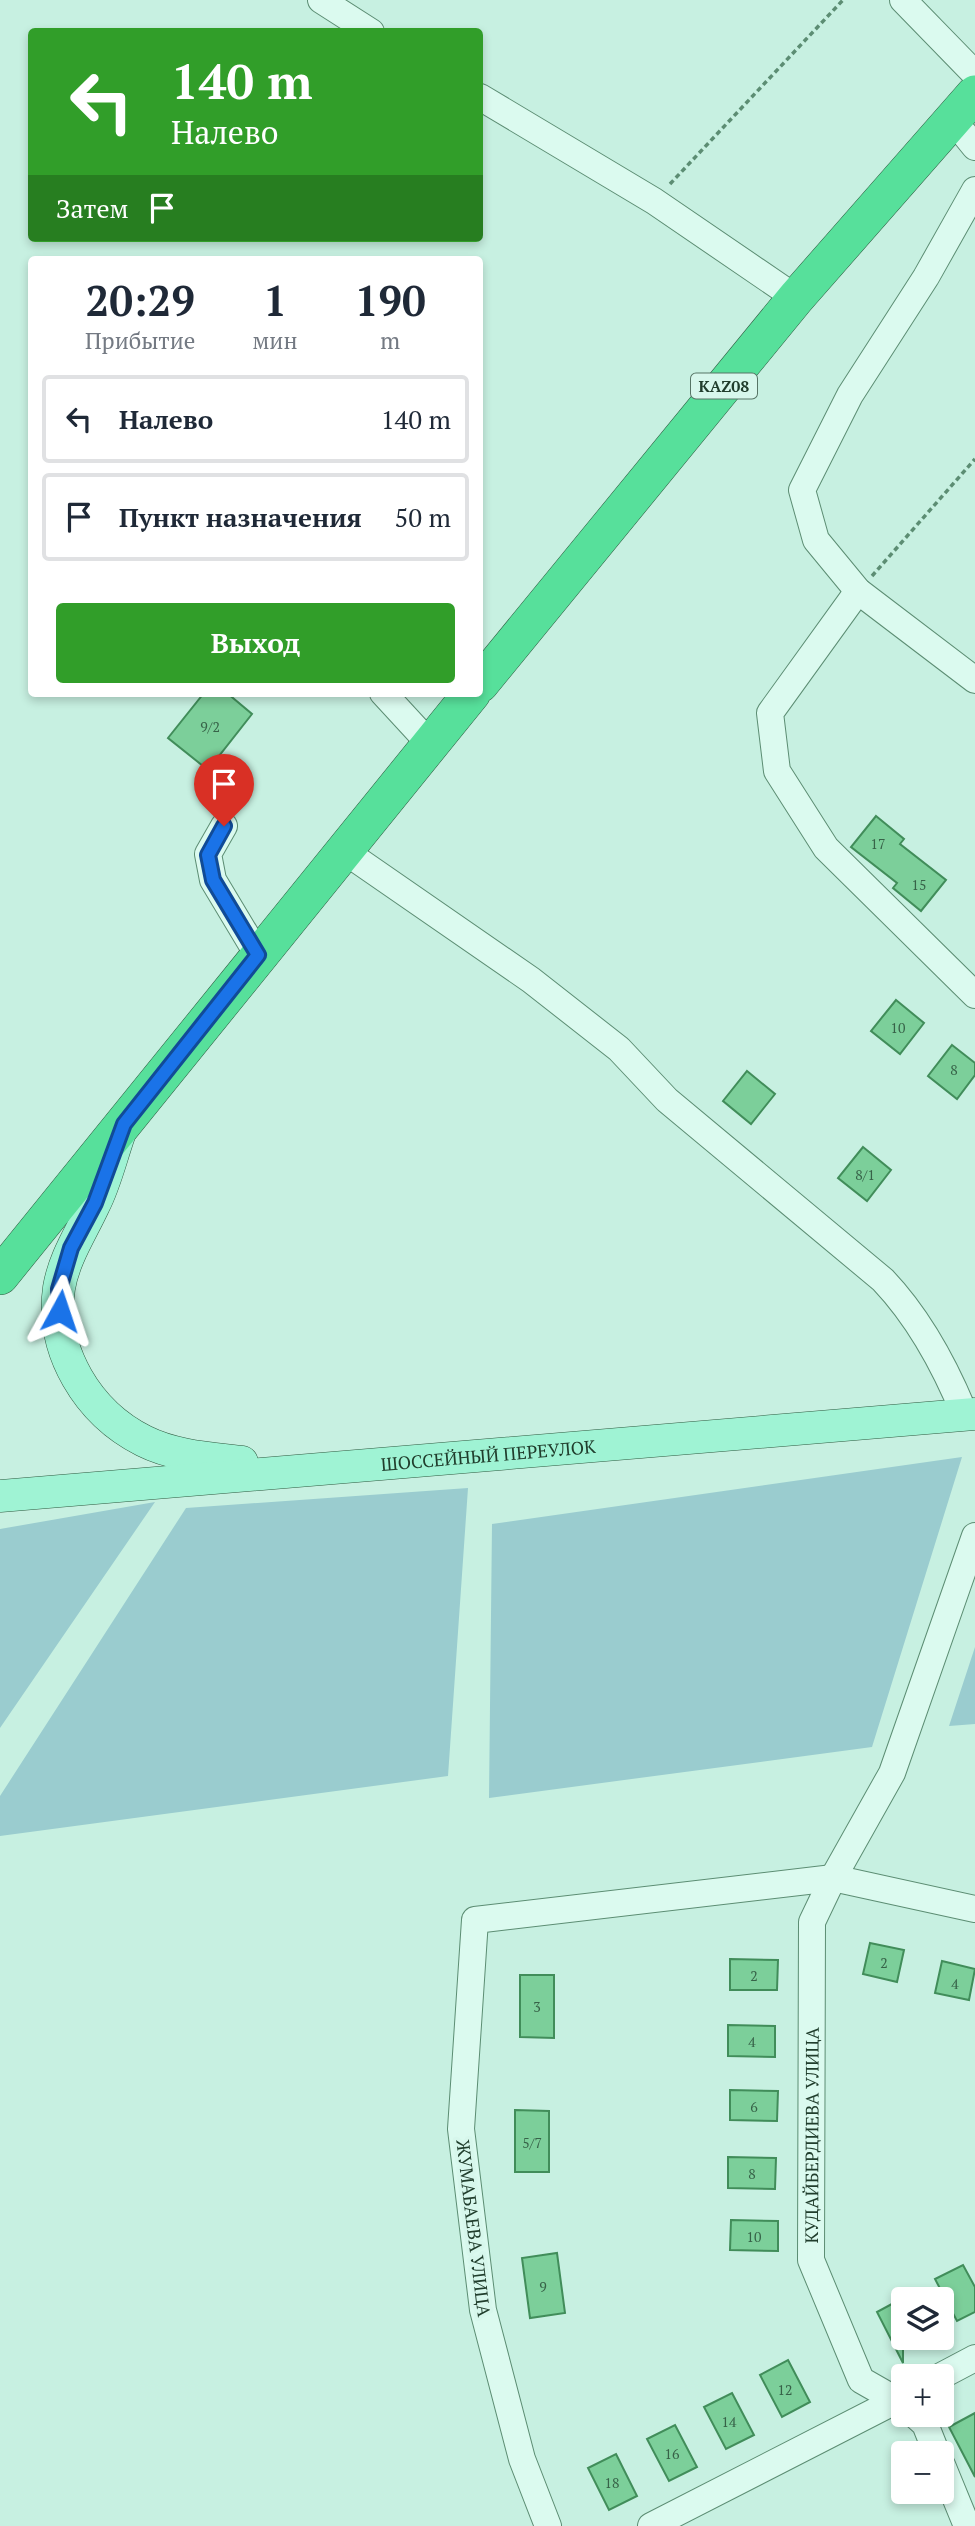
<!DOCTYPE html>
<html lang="ru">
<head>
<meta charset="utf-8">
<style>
  body { margin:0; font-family:"PT Serif",serif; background:#f2f2f3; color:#1f2937; height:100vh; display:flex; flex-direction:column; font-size:26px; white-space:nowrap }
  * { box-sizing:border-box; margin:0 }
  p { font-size:23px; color:#747a83 }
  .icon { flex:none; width:38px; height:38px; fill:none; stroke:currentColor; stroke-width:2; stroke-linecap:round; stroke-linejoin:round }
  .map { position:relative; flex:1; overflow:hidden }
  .sheet { position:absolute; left:28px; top:256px; width:455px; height:441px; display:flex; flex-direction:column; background:#fff; border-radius:7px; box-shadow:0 4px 10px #0003 }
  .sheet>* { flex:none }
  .banner { position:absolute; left:28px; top:28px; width:455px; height:214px; border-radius:7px; box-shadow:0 4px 10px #0003; background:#319e29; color:#fff; overflow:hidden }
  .tools { position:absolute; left:891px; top:2287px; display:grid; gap:14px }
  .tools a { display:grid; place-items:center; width:63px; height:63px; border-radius:7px; background:#fff; box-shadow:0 4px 10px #0003; font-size:35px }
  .pin { position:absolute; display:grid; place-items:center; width:60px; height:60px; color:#fff; margin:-72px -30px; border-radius:50% 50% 50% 0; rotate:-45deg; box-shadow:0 0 7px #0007 }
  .pin .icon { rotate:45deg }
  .me { position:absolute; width:77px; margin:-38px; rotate:5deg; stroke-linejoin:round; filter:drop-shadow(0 0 5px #0008) }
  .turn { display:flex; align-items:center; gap:24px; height:147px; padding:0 28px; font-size:32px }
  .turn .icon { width:91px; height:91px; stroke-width:2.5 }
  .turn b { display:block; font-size:49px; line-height:60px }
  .then { display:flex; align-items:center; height:66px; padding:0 28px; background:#0003; gap:14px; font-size:26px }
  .eta { display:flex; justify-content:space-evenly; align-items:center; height:119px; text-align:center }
  .eta b { font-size:42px; font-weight:700; line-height:49px }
  .primary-button { display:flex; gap:14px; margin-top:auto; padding:14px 28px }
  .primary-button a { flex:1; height:80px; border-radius:7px; background:#319e29; color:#fff; font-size:28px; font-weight:700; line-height:80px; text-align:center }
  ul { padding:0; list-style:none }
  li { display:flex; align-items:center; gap:21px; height:88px; margin:0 14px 10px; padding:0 14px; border:4px solid #e0e1e3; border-radius:7px }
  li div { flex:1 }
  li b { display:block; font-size:26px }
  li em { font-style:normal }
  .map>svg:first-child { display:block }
</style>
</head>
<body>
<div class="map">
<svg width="975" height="2526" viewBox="0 0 975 2526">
  <rect width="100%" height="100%" fill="#c7f0e1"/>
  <path fill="#9acccf" d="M962,1457l-90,290 -383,51 3,-274z
    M468,1488l-20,288 -448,60v-40l186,-288z
    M155,1502l-155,226v-199z
    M975,1647v77l-26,2z"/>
  <path fill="#7ccf9a" stroke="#418d5a" stroke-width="2" d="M204,693h23l25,21 -44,56 -40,-32z
    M876,816l28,23 -4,5 46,36 -25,31 -28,-23 4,-5 -46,-36z
    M896,1000l28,23 -24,31 -29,-23z
    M952,1045l23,18v12l-18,24 -29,-23z
    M747,1071l28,23 -24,30 -28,-23z
    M863,1147l28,23 -24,31 -29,-23z
    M870,1943l34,7 -7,32 -34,-8z
    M730,1959l48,1 -1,30h-47z
    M942,1961l33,8 -6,31 -34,-7z
    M520,1975h34v63l-34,-1z
    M728,2025l47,1v31l-47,-1z
    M730,2090l48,1 -1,30 -47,-1z
    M515,2110l34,1v61h-34z
    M728,2157l48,1 -1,31 -47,-1z
    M731,2220l47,1v30l-48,-1z
    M557,2253l8,60 -35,5 -8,-60z
    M963,2265l12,22v25l-18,9 -22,-42z
    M903,2298v65l-26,-51z
    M788,2360l22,42 -28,15 -22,-42z
    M732,2393l22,42 -28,14 -22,-42z
    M975,2413v64l-26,-50z
    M675,2425l22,42 -28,14 -22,-42z
    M616,2454l21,42 -28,14 -21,-42z"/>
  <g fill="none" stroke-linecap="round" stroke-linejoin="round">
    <g stroke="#5c8d73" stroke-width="28">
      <g id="minor">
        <path d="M321,0l50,32"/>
        <path d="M903,0l72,74"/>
        <path d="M480,97l174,104 142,97"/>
        <path d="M953,120l22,27"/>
        <path d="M975,190l-49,87 -76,118 -48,95 14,50 42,51 117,89"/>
        <path d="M858,591l-88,122 7,58 49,77 149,147"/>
        <path d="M383,693l47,51"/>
        <path d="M224,826l-16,28 5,26 45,75"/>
        <path d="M343,850l188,130 88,69 48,51 216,180c37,39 62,86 82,135"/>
        <path d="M941,2376l34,-18"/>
        <path id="s1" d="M903,2404l-42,-24 -50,-120 1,-338 21,-44 59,-105 83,-237"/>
        <path d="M915,2415l10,9 12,30"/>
        <path d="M942,2465l25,61"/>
        <path d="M548,2526l-26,-67 -39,-149 -22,-181 14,-209 358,-42 142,31"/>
        <path d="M651,2526l252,-129"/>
      </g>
    </g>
    <g stroke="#305b41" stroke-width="33">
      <g id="major">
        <path d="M119,1135c-8,23 -14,49 -25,70 -13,28 -30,53 -35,83 -9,63 29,125 85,153 30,15 65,17 98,21"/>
        <path id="s2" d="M0,1496l975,-82"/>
      </g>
    </g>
    <g stroke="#305b41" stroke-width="38">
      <path id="highway" d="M480,684l316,-386 179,-204
        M0,1276l472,-583"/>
    </g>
    <path stroke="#5c8d73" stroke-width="3.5" stroke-dasharray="5 3.5" stroke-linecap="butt" d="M670,184l173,-184
      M872,576l103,-117"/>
    <use href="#minor" stroke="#dbfaef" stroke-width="26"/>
    <use href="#major" stroke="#9ff3d4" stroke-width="32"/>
    <use href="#highway" stroke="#57e09b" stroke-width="37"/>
  </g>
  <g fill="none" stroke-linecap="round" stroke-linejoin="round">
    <g stroke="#114b97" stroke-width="18">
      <path id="route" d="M60,1311l-1,-22 12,-41 24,-45 29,-79 134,-169 -45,-75 -5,-25 16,-29"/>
    </g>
    <use href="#route" stroke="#1a73e8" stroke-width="12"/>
  </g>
  <g text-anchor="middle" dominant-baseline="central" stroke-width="7" stroke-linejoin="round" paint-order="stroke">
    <g font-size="14" fill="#376248">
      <text x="210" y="726">9/2</text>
      <text x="878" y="843">17</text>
      <text x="919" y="884">15</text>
      <text x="898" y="1027">10</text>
      <text x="954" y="1069">8</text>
      <text x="865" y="1174">8/1</text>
      <text x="884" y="1962">2</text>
      <text x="754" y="1975">2</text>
      <text x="955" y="1983">4</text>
      <text x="537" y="2006">3</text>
      <text x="752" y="2041">4</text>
      <text x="754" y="2106">6</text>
      <text x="532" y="2142">5/7</text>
      <text x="752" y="2173">8</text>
      <text x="754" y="2236">10</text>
      <text x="543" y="2286">9</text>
      <text x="785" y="2389">12</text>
      <text x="729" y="2421">14</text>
      <text x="672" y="2453">16</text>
      <text x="612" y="2482">18</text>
    </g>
    <rect fill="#d7f7ec" stroke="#577566" stroke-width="2" x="691" y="373.5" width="66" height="25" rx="5"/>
    <g font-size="16" font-weight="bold" fill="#203d2c">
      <text x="724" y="386">KAZ08</text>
    </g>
    <g font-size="18" fill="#203d2c" stroke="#d7f7ec">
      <text stroke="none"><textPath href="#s2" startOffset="490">ШОССЕЙНЫЙ ПЕРЕУЛОК</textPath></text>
      <text stroke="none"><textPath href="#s1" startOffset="303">КУДАЙБЕРДИЕВА УЛИЦА</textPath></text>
      <text transform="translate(474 2228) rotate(83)">ЖУМАБАЕВА УЛИЦА</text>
    </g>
  </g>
</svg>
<div class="tools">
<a><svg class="icon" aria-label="layers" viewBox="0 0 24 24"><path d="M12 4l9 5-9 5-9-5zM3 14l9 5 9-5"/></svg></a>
<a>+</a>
<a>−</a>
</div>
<div class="pin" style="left:224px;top:826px;background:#d93025"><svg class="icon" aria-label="arrive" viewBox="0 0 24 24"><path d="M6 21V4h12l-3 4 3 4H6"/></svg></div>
<svg class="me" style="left:60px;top:1311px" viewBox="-20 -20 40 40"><path d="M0-17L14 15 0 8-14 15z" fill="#1a73e8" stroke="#fff" stroke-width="4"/></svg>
<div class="banner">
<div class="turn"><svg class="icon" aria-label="left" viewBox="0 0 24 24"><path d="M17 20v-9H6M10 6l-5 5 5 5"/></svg><div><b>140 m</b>Налево</div></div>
<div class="then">Затем<svg class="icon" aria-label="arrive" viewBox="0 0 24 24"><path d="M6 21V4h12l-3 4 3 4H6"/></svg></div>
</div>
<section class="sheet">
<div class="eta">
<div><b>20:29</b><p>Прибытие</p></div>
<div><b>1</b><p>мин</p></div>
<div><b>190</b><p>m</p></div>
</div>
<ul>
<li><svg class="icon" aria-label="left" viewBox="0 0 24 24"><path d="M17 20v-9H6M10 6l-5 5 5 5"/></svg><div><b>Налево</b></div><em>140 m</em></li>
<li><svg class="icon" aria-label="arrive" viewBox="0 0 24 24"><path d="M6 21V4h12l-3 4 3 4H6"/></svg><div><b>Пункт назначения</b></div><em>50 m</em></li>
</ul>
<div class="primary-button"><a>Выход</a></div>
</section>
</div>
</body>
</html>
